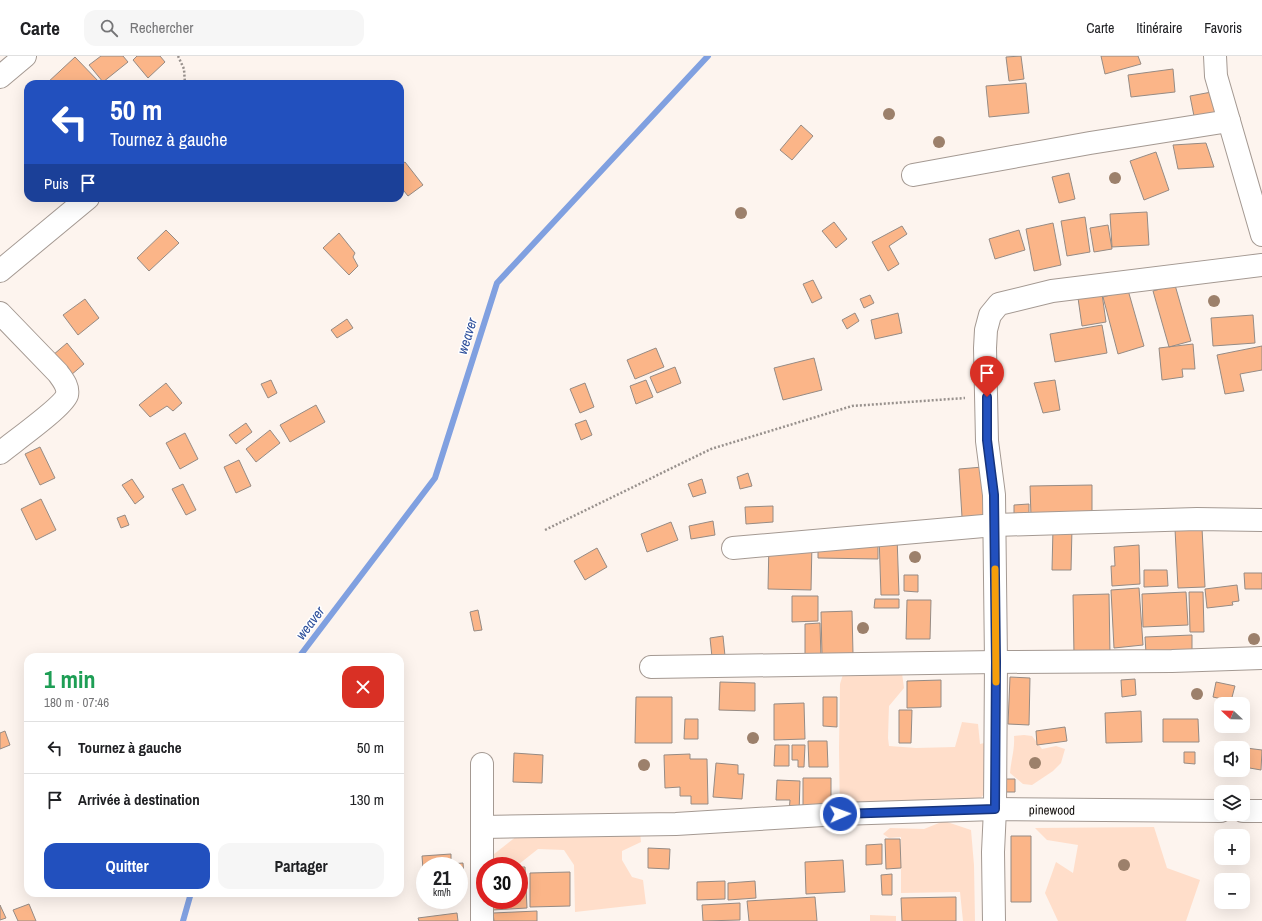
<!DOCTYPE html>
<html lang="fr">
<head>
<meta charset="utf-8">
<style>
  body { margin:0; font-family:"Archivo Narrow",sans-serif; background:#f6f6f6; color:#202124; height:100vh; display:flex; flex-direction:column; font-size:15px; white-space:nowrap }
  * { box-sizing:border-box; margin:0 }
  p { font-size:13px; color:#757577 }
  .icon { flex:none; width:22px; height:22px; fill:none; stroke:currentColor; stroke-width:2; stroke-linecap:round; stroke-linejoin:round }
  .map { position:relative; flex:1; overflow:hidden }
  .details { position:absolute; left:24px; top:597px; width:380px; height:244px; display:flex; flex-direction:column; background:#fff; border-radius:12px; box-shadow:0 4px 16px #0002 }
  .details>* { flex:none }
  .guide { position:absolute; left:24px; top:24px; width:380px; height:122px; border-radius:12px; box-shadow:0 4px 16px #0002; background:#2250be; color:#fff; overflow:hidden }
  .needle { width:26px; rotate:292deg }
  .tools { position:absolute; left:1214px; top:641px; display:grid; gap:8px }
  .tools a { display:grid; place-items:center; width:36px; height:36px; border-radius:8px; background:#fff; box-shadow:0 4px 16px #0002; font-size:20px }
  .speed { position:absolute; left:416px; top:801px; display:flex; gap:8px; font-size:20px; font-weight:700; text-align:center }
  .speed>* { display:grid; place-content:center; width:52px; height:52px; border-radius:50%; background:#fff; box-shadow:0 4px 16px #0002; line-height:1 }
  .speed small { font-size:10px; font-weight:400 }
  .speed .limit { border:6px solid #d22; background:#fff; color:#111 }
  .pin { position:absolute; display:grid; place-items:center; width:34px; height:34px; color:#fff; margin:-41px -17px; border-radius:50% 50% 50% 0; rotate:-45deg; box-shadow:0 0 4px #0007 }
  .pin .icon { rotate:45deg }
  .me { position:absolute; width:44px; margin:-22px; rotate:88deg; stroke-linejoin:round; filter:drop-shadow(0 0 3px #0008) }
  .turn { display:flex; align-items:center; gap:14px; height:84px; padding:0 20px; font-size:18px }
  .turn .icon { width:52px; height:52px; stroke-width:2.5 }
  .turn b { display:block; font-size:28px; line-height:34px }
  .then { display:flex; align-items:center; height:38px; padding:0 20px; background:#0003; gap:8px; font-size:15px }
  .round { display:grid; place-items:center; flex:none; width:42px; height:42px; border-radius:12px; background:#f6f6f6 }
  .head { display:flex; align-items:center; justify-content:space-between; height:68px; padding:0 20px }
  h1 { font-size:24px; font-weight:700; line-height:30px; color:#1e9e55 }
  .cta { display:flex; gap:8px; margin-top:auto; padding:8px 20px }
  .cta a { flex:1; height:46px; border-radius:12px; background:#2250be; color:#fff; font-size:16px; font-weight:700; line-height:46px; text-align:center }
  .cta a+a { background:#f6f6f6; color:#202124 }
  ul { padding:0; list-style:none }
  li { display:flex; align-items:center; gap:12px; height:52px; padding:0 20px; border-top:1px solid #e0e0e0 }
  li div { flex:1 }
  li b { display:block; font-size:15px }
  li em { font-style:normal }
  header { display:flex; align-items:center; gap:24px; box-sizing:border-box; height:56px; padding:0 20px; background:#fff; border-bottom:1px solid #e0e0e0 }
  header strong { font-size:19px }
  nav { display:flex; gap:22px; margin-inline-start:auto; font-size:14px }
  .search { width:280px; height:36px; background:#f6f6f6; display:flex; align-items:center; gap:10px; box-sizing:border-box; padding:0 14px; border-radius:12px; color:#757577; font-size:15px }
  .map>svg:first-child { display:block }
</style>
</head>
<body>
<header>
<strong>Carte</strong>
<div class="search"><svg class="icon" aria-label="search" viewBox="0 0 24 24"><circle cx="10" cy="10" r="6"/><path d="M15 15l6 6"/></svg>Rechercher</div>
<nav><a>Carte</a><a>Itinéraire</a><a>Favoris</a></nav>
</header>
<div class="map">
<svg width="1262" height="865" viewBox="0 0 1262 865">
  <rect width="100%" height="100%" fill="#fdf4ee"/>
  <path fill="#ffdeca" d="M901,610l3,22 -15,18 -1,32 1,8 27,2 39,-1 7,-25 16,2 2,20 9,-2 -2,49 -22,24 -125,4 -1,-71 1,-64 4,-13z
    M1024,679l8,1 10,13 14,-3 9,3 -4,14 -8,8 -21,14 -9,-1 -13,-11c1,-13 5,-24 4,-37z
    M944,765l27,9 3,35 1,56h-12l-3,-29 -59,1v-56l-12,1 -6,-4 7,-6 34,1z
    M1154,771l13,41 33,12 -14,41h-128l-13,-28 11,-31 17,11 5,-28 -31,-5 -12,-12z
    M640,776l1,10 -19,9v9l10,17 11,3 3,24 -71,8 -1,-47 -10,-15 -26,-1 -19,15 -19,-2 -11,-4 28,-22z
    M870,859l26,1v5h-26z"/>
  <g fill="none" stroke-linecap="round" stroke-linejoin="round">
    <path stroke="#80a0e0" stroke-width="6" d="M299,601l136,-179 62,-195 211,-227
      M183,865l8,-28"/>
  </g>
  <path fill="#fbb588" stroke="#968b84" d="M101,0h22l5,6 -25,20 -14,-17z
    M137,0h23l5,6 -17,16 -15,-18z
    M1021,0l3,23 -15,2 -3,-24z
    M1101,0h37l3,8 -36,10z
    M75,1l26,27h-55z
    M1173,13l2,23 -44,5 -3,-22z
    M1026,27l3,30 -40,4 -3,-31z
    M1217,35l5,29 -26,6 -6,-30z
    M801,69l12,11 -21,24 -12,-10z
    M1206,87l8,24 -36,2 -5,-24z
    M1156,96l13,38 -25,10 -14,-39z
    M405,106l18,23 -15,11 -8,-10v-21z
    M1069,117l6,26 -16,4 -7,-26z
    M1147,156l2,33 -37,2 -2,-33z
    M1085,161l5,35 -23,4 -6,-35z
    M834,166l13,17 -11,9 -14,-17z
    M1053,167l8,42 -27,6 -8,-42z
    M1108,169l4,24 -18,3 -4,-24z
    M902,170l5,8 -18,12 10,18 -11,7 -16,-29z
    M166,174l13,13 -30,28 -12,-13z
    M1019,174l6,20 -30,9 -6,-20z
    M339,177l16,20 -2,4 5,9 -9,9 -26,-27z
    M813,224l9,18 -10,5 -9,-19z
    M1175,229l16,56 -22,6 -16,-56z
    M1128,234l16,56 -26,8 -15,-57z
    M1102,238l4,28 -24,4 -4,-28z
    M870,239l4,8 -10,5 -4,-9z
    M85,243l14,19 -21,17 -15,-20z
    M855,257l4,8 -12,8 -5,-9z
    M898,257l4,20 -27,6 -4,-19z
    M1253,259l2,28 -42,3 -2,-28z
    M347,263l6,9 -16,10 -6,-8z
    M1102,269l5,28 -52,9 -5,-28z
    M67,287l17,21 -13,11 -18,-20z
    M1193,288l2,25h-13l1,8 -21,3 -3,-32z
    M1262,290v24l-22,4 4,17 -19,3 -8,-39z
    M656,292l8,19 -29,12 -8,-19z
    M814,302l8,32 -39,10 -9,-32z
    M675,311l6,16 -24,10 -7,-16z
    M271,324l6,13 -9,5 -7,-14z
    M646,324l7,17 -17,7 -6,-18z
    M1055,324l5,30 -17,3 -9,-30z
    M166,327l16,20 -9,8 -6,-5 -17,11 -11,-12z
    M585,327l9,24 -14,6 -10,-24z
    M316,349l9,17 -35,20 -10,-17z
    M586,364l6,15 -11,5 -6,-16z
    M246,367l6,9 -16,12 -7,-9z
    M270,374l10,13 -24,19 -10,-13z
    M185,377l13,26 -18,10 -14,-26z
    M40,391l15,31 -15,7 -15,-31z
    M239,404l12,26 -15,7 -12,-26z
    M983,411l3,48 -24,2 -3,-48z
    M748,417l4,13 -12,3 -3,-12z
    M132,423l12,18 -9,7 -13,-19z
    M702,423l4,14 -13,4 -5,-13z
    M183,428l13,26 -10,5 -14,-26z
    M1092,429v30l-61,1 -1,-30z
    M41,443l15,31 -20,10 -15,-31z
    M1029,448v15h-15v-14z
    M773,450v16l-27,2 -1,-17z
    M125,459l4,10 -8,3 -4,-10z
    M713,465l2,14 -24,4 -2,-13z
    M671,466l7,18 -31,12 -6,-18z
    M1053,472h19l-1,42h-19z
    M1202,472l3,59 -27,1 -3,-59z
    M818,475l60,1v27l-60,-1z
    M879,480h18l2,59h-18z
    M769,486h43l-1,48 -43,-1z
    M1139,489l1,39 -28,2 -1,-20h4l-1,-19z
    M597,492l10,19 -22,13 -11,-19z
    M1144,514h23l1,16 -24,1z
    M1244,517h18v16h-17z
    M904,519h14v17l-14,-1z
    M1237,529l2,16 -7,1 1,3 -26,3 -2,-19z
    M1139,532l4,57 -29,3 -3,-58z
    M1186,536l2,33 -45,2 -1,-33z
    M1189,536h14l1,40h-14z
    M1109,538l1,60 -36,1 -1,-60z
    M792,540h26v25l-26,1z
    M875,543h24v9h-25z
    M907,544h24l-1,39h-24z
    M478,554l4,20 -8,1 -4,-19z
    M852,555l1,43 -31,1 -1,-43z
    M820,567l1,37 -16,1v-37z
    M1192,579v16l-46,2 -1,-16z
    M723,580l2,20 -13,1 -2,-19z
    M1010,621l20,1 -1,47 -21,-1z
    M1135,623l1,16 -14,2 -1,-17z
    M941,624v27l-34,1v-27z
    M720,626l35,1v28l-36,-1z
    M1216,626l19,4 -4,15 -18,-4z
    M636,641h36v46h-37z
    M823,641h14v30l-14,-1z
    M804,647l1,36 -31,1v-36z
    M899,654h13l-1,33h-12z
    M1141,655l1,31 -36,1 -1,-30z
    M685,663h13v20h-14z
    M1163,663h35l1,23h-36z
    M1065,671l2,14 -30,4 -1,-14z
    M5,675l5,14 -10,4v-16z
    M808,685h19l1,26h-19z
    M775,689h14v21h-15z
    M792,689h13l-1,22h-6v-7h-6z
    M1246,692l16,2 -1,20 -17,-3z
    M1184,696h11v12l-11,-1z
    M514,697l29,2 -1,28 -29,-1z
    M690,698v5h17l1,45h-17v-8h-11v-9l-15,1 -1,-33z
    M716,707l22,2v9h6l-2,25 -29,-2z
    M803,722h28v30l-28,-1z
    M1001,723h14v13h-13z
    M777,724l23,1 -1,33 -10,-1 1,-13h-14z
    M1011,780h20v66h-20z
    M885,783h15l1,29 -15,1z
    M882,788v20l-16,1v-20z
    M648,792l22,1 -1,20 -21,-1z
    M451,798v10l12,-1 1,13h-5v-10h-34v29l-3,-39z
    M843,804l2,32 -39,2 -1,-32z
    M519,811h6l2,41 -35,2 -1,-10h28z
    M570,816v34l-40,1v-34z
    M892,818v21h-10l-1,-20z
    M725,825v18l-28,1v-18z
    M755,825l1,17 -28,2v-17z
    M815,841l2,24h-68l-2,-20z
    M956,841v24h-54l-1,-23z
    M740,847v17l-37,1 -1,-16z
    M29,848l7,17h-18l-5,-11z
    M0,849l6,13 -6,2z
    M537,855v10h-43l-1,-8z
    M457,857l1,8h-39l-1,-3z"/>
  <g fill="none" stroke-linecap="round" stroke-linejoin="round">
    <g stroke="#a49992" stroke-width="24">
      <g id="minor">
        <path d="M1215,0l1,20 46,159"/>
        <path d="M0,21l25,-21"/>
        <path d="M913,119l177,-32 139,-22"/>
        <path d="M0,215l88,-73"/>
        <path d="M0,257l58,60c4,6 11,13 9,22 -4,12 -55,48 -67,58"/>
        <path d="M733,492l262,-23 202,-6 65,1"/>
        <path d="M651,611l345,-5 176,-1 90,-3"/>
        <path d="M1243,755h19"/>
        <path d="M483,771l193,-3 164,-10 155,-5 1,-147 -2,-167 -7,-54 -2,-93 1,-18 4,-15 9,-11 53,-13 210,-26"/>
        <path d="M482,865v-157"/>
        <path id="s1" d="M994,865l-1,-69 2,-43 226,2"/>
      </g>
    </g>
    <path stroke="#98918d" stroke-width="2.5" stroke-dasharray="2 2" stroke-linecap="butt" d="M178,0l6,13 1,15
      M545,474l166,-81 141,-43 113,-8"/>
    <use href="#minor" stroke="#fff" stroke-width="22"/>
  </g>
  <g fill="#9c806b">
    <circle cx="889" cy="58" r="6"/>
    <circle cx="939" cy="86" r="6"/>
    <circle cx="1115" cy="122" r="6"/>
    <circle cx="741" cy="157" r="6"/>
    <circle cx="1214" cy="245" r="6"/>
    <circle cx="915" cy="501" r="6"/>
    <circle cx="863" cy="572" r="6"/>
    <circle cx="1254" cy="583" r="6"/>
    <circle cx="1197" cy="638" r="6"/>
    <circle cx="753" cy="682" r="6"/>
    <circle cx="1035" cy="707" r="6"/>
    <circle cx="644" cy="709" r="6"/>
    <circle cx="1124" cy="809" r="6"/>
  </g>
  <g fill="none" stroke-linecap="round" stroke-linejoin="round">
    <g stroke="#16347c" stroke-width="10">
      <path id="route" d="M840,758l155,-5 1,-147 -2,-167 -7,-55v-43"/>
    </g>
    <use href="#route" stroke="#2250be" stroke-width="7"/>
    <path stroke="#f59e0b" stroke-width="7" d="M995,513l1,113"/>
  </g>
  <g text-anchor="middle" dominant-baseline="central" stroke-width="3" stroke-linejoin="round" paint-order="stroke">
    <g font-size="13" fill="#130f0d" stroke="#fff">
      <text stroke="none"><textPath href="#s1" startOffset="169">pinewood</textPath></text>
    </g>
    <g font-size="14" font-style="italic" fill="#2c4e9a" stroke="#fff">
      <text transform="translate(467 280) rotate(-73)">weaver</text>
      <text transform="translate(310 567) rotate(-53)">weaver</text>
    </g>
  </g>
</svg>
<div class="tools">
<a><svg class="needle" viewBox="-14 -14 28 28"><path d="M0-13l5 13h-10z" fill="#e53935"/><path d="M0 13l5-13h-10z" fill="#757577"/></svg></a>
<a><svg class="icon" aria-label="sound" viewBox="0 0 24 24"><path d="M4 9h4l5-4v14l-5-4H4zM17 9q2 3 0 6"/></svg></a>
<a><svg class="icon" aria-label="layers" viewBox="0 0 24 24"><path d="M12 4l9 5-9 5-9-5zM3 14l9 5 9-5"/></svg></a>
<a>+</a>
<a>−</a>
</div>
<div class="speed"><div>21<small>km/h</small></div><div class="limit">30</div></div>
<div class="pin" style="left:987px;top:341px;background:#d93025"><svg class="icon" aria-label="arrive" viewBox="0 0 24 24"><path d="M6 21V4h12l-3 4 3 4H6"/></svg></div>
<svg class="me" style="left:840px;top:758px" viewBox="-20 -20 40 40"><circle r="17" fill="#2250be" stroke="#fff" stroke-width="3"/><path d="M0-11L8 9 0 5-8 9z" fill="#fff"/></svg>
<div class="guide">
<div class="turn"><svg class="icon" aria-label="left" viewBox="0 0 24 24"><path d="M17 20v-9H6M10 6l-5 5 5 5"/></svg><div><b>50 m</b>Tournez à gauche</div></div>
<div class="then">Puis<svg class="icon" aria-label="arrive" viewBox="0 0 24 24"><path d="M6 21V4h12l-3 4 3 4H6"/></svg></div>
</div>
<section class="details">
<div class="head"><div><h1>1 min</h1><p>180 m · 07:46</p></div><a class="round" style="background:#d93025;color:#fff"><svg class="icon" aria-label="close" viewBox="0 0 24 24"><path d="M6 6l12 12M18 6L6 18"/></svg></a></div>
<ul>
<li><svg class="icon" aria-label="left" viewBox="0 0 24 24"><path d="M17 20v-9H6M10 6l-5 5 5 5"/></svg><div><b>Tournez à gauche</b></div><em>50 m</em></li>
<li><svg class="icon" aria-label="arrive" viewBox="0 0 24 24"><path d="M6 21V4h12l-3 4 3 4H6"/></svg><div><b>Arrivée à destination</b></div><em>130 m</em></li>
</ul>
<div class="cta"><a>Quitter</a><a>Partager</a></div>
</section>
</div>
</body>
</html>
